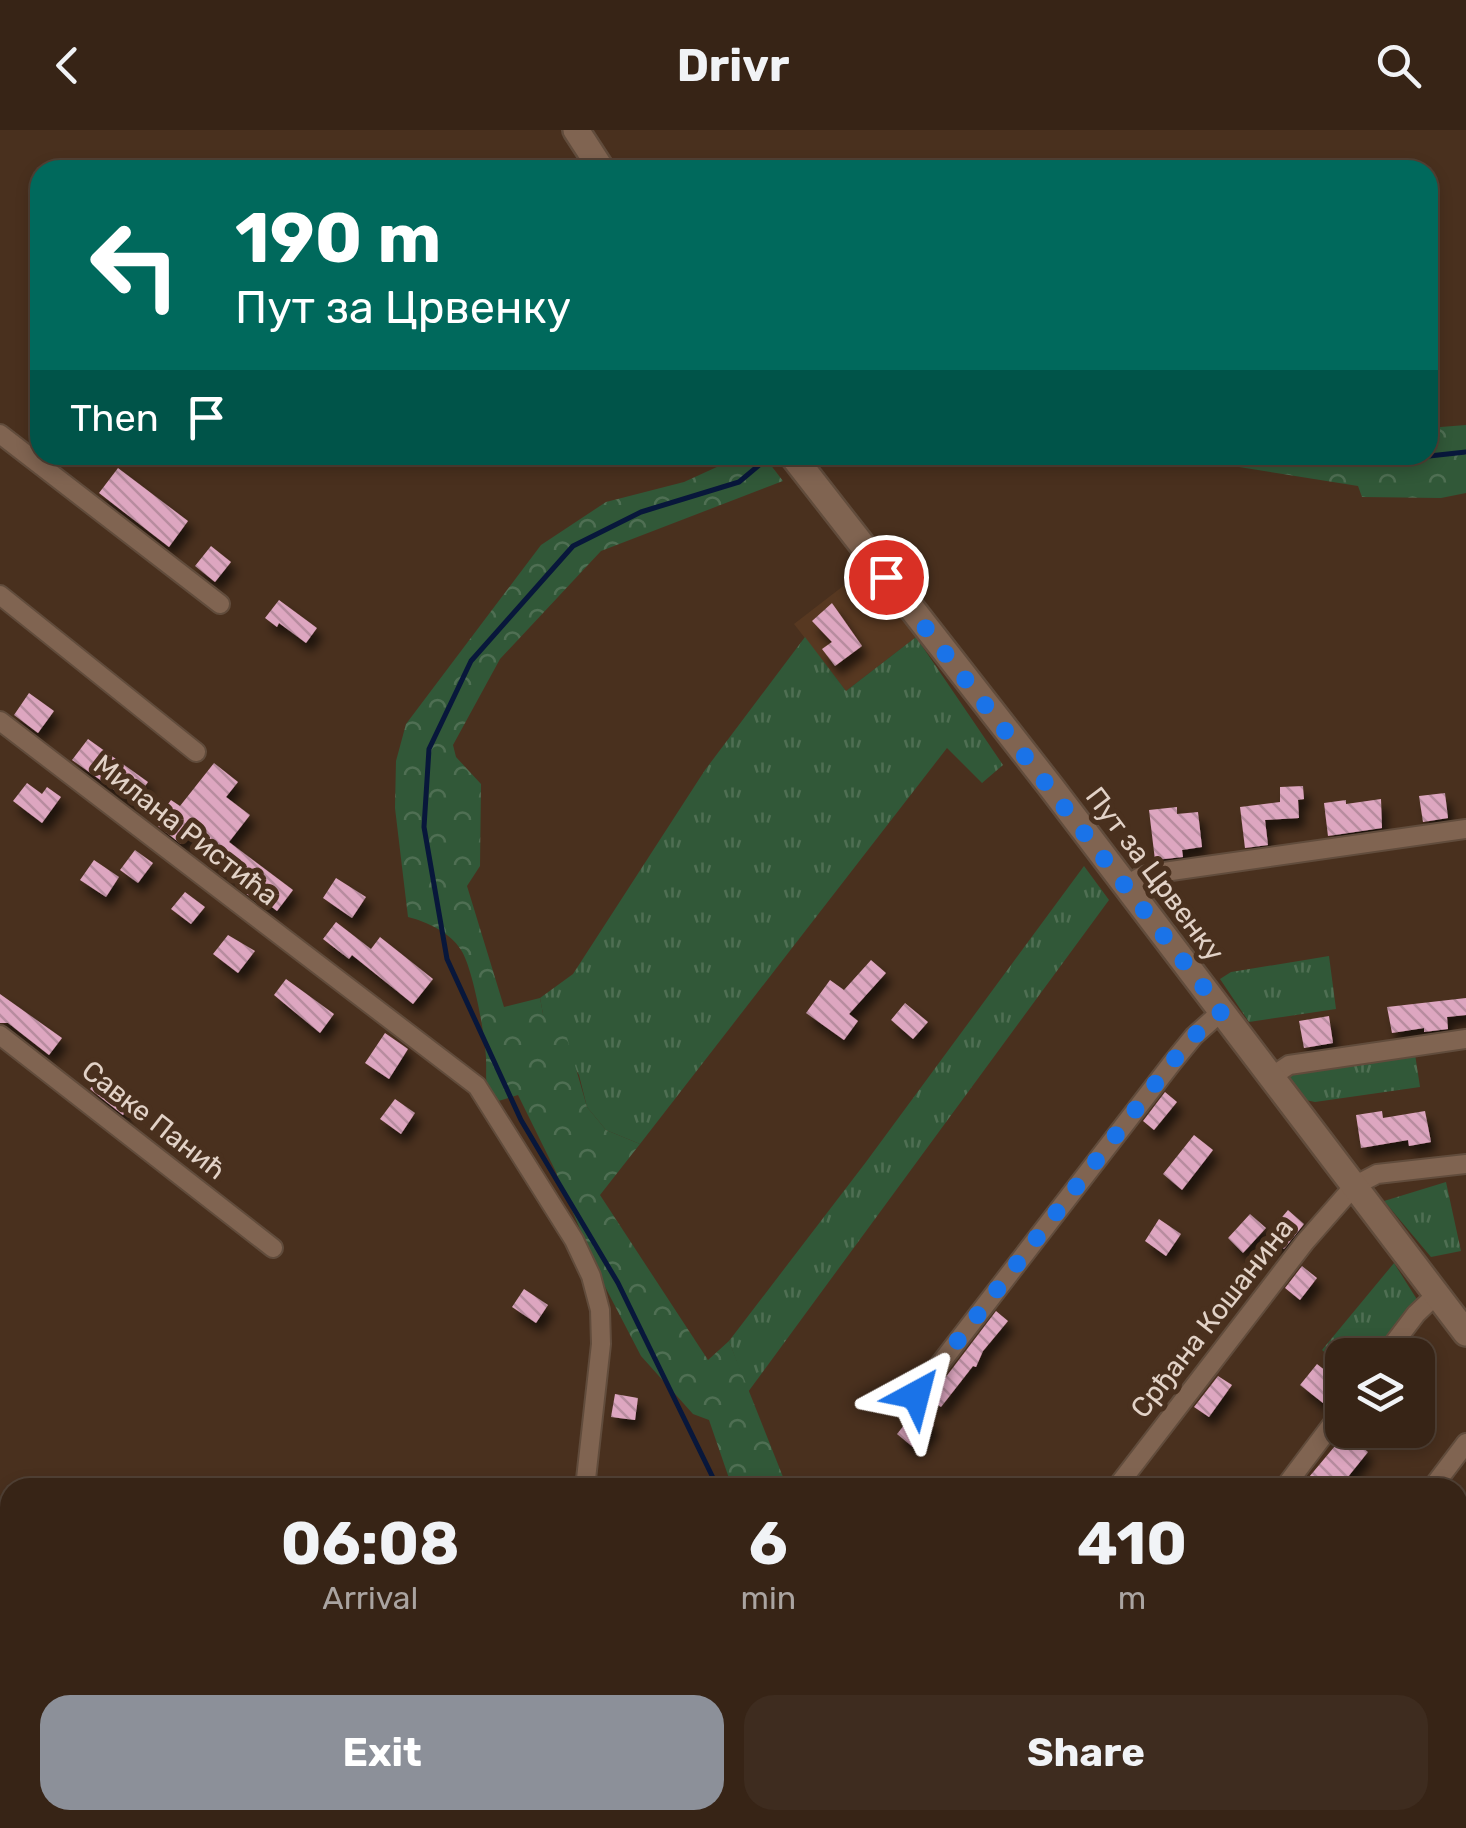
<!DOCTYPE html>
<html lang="en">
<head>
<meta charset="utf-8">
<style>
  body { margin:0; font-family:Rubik,sans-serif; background:#3e2c1f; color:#f1f3f6; height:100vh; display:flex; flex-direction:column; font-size:38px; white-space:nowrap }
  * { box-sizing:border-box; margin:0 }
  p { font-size:32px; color:#aaa4a1 }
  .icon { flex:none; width:55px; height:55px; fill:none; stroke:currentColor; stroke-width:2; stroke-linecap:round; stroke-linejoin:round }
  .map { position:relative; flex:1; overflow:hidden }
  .drawer { position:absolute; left:0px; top:1348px; width:1468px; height:352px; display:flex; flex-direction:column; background:#372416; border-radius:30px 30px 0 0; box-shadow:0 5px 15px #0003,0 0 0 2px #514135 }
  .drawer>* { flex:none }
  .guide { position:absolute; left:30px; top:30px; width:1408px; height:305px; border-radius:30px; box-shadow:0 5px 15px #0003,0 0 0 2px #514135; background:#00695c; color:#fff; overflow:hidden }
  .fabs { position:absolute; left:1325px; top:1208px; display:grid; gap:20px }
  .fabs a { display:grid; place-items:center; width:110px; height:110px; border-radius:20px; background:#372416; box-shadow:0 5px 15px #0003,0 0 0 2px #514135; font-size:50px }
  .pin { position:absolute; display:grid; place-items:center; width:85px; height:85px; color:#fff; margin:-42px; border:5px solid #fff; border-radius:50%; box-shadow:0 2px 10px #0007 }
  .me { position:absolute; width:110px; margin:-55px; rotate:38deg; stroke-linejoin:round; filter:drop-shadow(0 0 8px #0008) }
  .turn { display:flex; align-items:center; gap:35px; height:210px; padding:0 40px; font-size:45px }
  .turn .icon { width:130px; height:130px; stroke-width:2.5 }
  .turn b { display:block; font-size:70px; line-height:85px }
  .then { display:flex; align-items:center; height:95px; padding:0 40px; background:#0003; gap:20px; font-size:38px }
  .eta { display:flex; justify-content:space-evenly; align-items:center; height:170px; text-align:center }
  .eta b { font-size:60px; font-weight:700; line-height:70px }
  .action { display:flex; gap:20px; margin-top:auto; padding:20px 40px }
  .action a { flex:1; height:115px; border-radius:30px; background:#8c9099; color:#fff; font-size:40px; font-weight:700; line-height:115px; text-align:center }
  .action a+a { background:#3e2c1f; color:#f1f3f6 }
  header { display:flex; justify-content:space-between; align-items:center; height:130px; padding:0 40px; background:#372416; font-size:45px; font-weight:700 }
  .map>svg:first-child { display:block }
</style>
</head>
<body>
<header><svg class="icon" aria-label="back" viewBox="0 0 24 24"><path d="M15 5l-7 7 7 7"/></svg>Drivr<svg class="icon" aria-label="search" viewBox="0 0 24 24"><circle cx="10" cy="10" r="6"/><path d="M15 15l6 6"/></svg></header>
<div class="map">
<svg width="1466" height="1698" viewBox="0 0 1466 1698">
  <defs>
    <pattern id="grass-tufts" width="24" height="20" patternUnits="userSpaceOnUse" patternTransform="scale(2.5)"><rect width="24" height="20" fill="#315838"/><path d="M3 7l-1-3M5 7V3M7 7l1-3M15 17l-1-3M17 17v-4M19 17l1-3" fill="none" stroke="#4f6f53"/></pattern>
    <pattern id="forest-crowns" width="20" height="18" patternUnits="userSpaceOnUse" patternTransform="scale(2.5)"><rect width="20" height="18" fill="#315838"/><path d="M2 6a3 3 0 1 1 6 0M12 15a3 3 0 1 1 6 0" fill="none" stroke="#4f6f53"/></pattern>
    <pattern id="building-back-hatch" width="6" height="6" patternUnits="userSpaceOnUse" patternTransform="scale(2.5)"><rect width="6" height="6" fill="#dda6c0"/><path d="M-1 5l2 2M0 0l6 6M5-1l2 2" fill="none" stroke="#b78c9f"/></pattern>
    <filter id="shadow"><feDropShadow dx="5.5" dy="9" stdDeviation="5" flood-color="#0009"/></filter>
  </defs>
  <rect width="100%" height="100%" fill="#49301e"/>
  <path fill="#573821" d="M864,440l52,67 -70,54 -52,-67z"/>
  <path fill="url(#grass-tufts)" d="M805,507l41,54 70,-54 87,128 -21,18 -35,-35 -307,396 -34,-14 -19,-23 -8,-32 -36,-61 -3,-16 33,-24 132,-204z
    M1084,736l25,34 -361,492 -19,-51 137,-179z
    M1329,826l7,53 -87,13 -29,-43 11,-7z
    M1415,924l5,33 -105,15 -14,-3 -18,-25z
    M1446,1052l15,69 -30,6 -47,-56z
    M1394,1133l24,38 -42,54h-34v13l-20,-18z"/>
  <path fill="url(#forest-crowns)" d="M1466,295v68l-25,5 -79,-1 -4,-11 -119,-19 -39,-12h228v-27z
    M743,325h20l20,26 -182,70 -101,108 -47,86 3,12 25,27 -1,82 -13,20 37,121 36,-9 3,16 23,20 21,73 19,23 34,14 -40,51 108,165 21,-19 58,146h-55l-23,-67 -16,-6 -52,-58 -40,-77 -46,-109 -37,-75 -23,7c-12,-17 -8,-24 -9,-44 -1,-23 -13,-90 -25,-108 -11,-18 -34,-28 -53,-33l-13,-109 1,-47 10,-37 135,-179 65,-43 78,-20z"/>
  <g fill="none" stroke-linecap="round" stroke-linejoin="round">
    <path stroke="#08173b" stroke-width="5" d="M1372,325l48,2 46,-5
      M718,1358l-100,-205 -97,-163 -74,-161 -23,-132 5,-78 42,-88 102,-115 68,-34 98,-30 32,-27
      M864,1690l3,8"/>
  </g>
  <path fill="url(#building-back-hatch)" filter="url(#shadow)" d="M118,338l70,53 -19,26 -70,-54z
    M211,416l20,16 -16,20 -20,-16z
    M279,470l38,28 -11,15 -27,-20 -2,4 -12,-9z
    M832,473l30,43 -27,20 -13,-17 10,-7 -20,-21z
    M29,563l25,18 -16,22 -24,-18z
    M88,609l60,43 -15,21 -61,-43z
    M214,633l24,19 -12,15 24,18 -21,27 64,48 -16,21 -13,-10 -3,4 -17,-13 4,-4 -41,-32 6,-8 -22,-18 -10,14 -23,-18 6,-8 -4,-3 11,-15 9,6z
    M27,653l15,11 5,-7 14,10 -19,26 -29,-22z
    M1303,656l1,13 -6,1 1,18 -34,2 3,25 -23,3 -5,-41 40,-5v-15z
    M1445,663l3,25 -25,4 -4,-26z
    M1381,669l1,29 -54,8 -4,-33 22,-3v4z
    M1177,677v7l21,-2 4,35 -20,3 1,7 -28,3 -6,-50z
    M135,720l18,13 -15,20 -18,-13z
    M94,730l25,17 -13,20 -26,-17z
    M336,748l30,19 -14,21 -29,-20z
    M185,762l20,15 -14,17 -20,-15z
    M336,792l35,27 9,-12 53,42 -20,25 -61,-49 -3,4 -26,-20z
    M228,805l27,16 -17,22 -25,-19z
    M871,830l15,13 -37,41 9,7 -14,19 -38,-27 24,-33 14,10z
    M286,849l48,35 -14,19 -46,-38z
    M0,864l62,44 -13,17 -41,-32h-8z
    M1466,868v17l-19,2 1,12 -24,3v-4l-32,5 -5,-26z
    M905,873l23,19 -15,17 -22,-19z
    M1329,886l4,27 -29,5 -5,-27z
    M385,903l23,16 -19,30 -24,-16z
    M102,944l33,26 -12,15 -33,-26z
    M1165,962l12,10 -23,28 -11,-9z
    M395,969l20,14 -14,21 -21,-15z
    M1382,981l1,7 42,-7 6,31 -22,4 -1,-6 -47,8 -5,-33z
    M1194,1005l19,15 -31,40 -19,-16z
    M1288,1080l16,14 -20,25 -17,-14z
    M1250,1084l16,14 -23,25 -15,-15z
    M1159,1089l22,15 -15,22 -21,-15z
    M1302,1136l15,12 -17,22 -15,-12z
    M524,1159l24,16 -12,18 -24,-16z
    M996,1181l12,10 -25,30 -7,16 -3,-1 -32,41 -8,-5 9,-14 -3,-2z
    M1317,1234l23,18 -17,21 -23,-18z
    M1218,1246l14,9 -23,32 -15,-10z
    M615,1264l23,4 -3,22 -24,-3z
    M916,1280l18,15 -20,23 -17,-14z
    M1345,1304l23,18 -29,36h-29l-6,-5z"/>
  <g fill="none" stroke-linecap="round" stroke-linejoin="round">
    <g stroke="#614c3c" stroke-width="22">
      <path id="street" d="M0,304l220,170
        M0,465l196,157
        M0,591l477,365 97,154 17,36 9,34 1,34 -16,144
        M1126,755l16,-9 22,-4 302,-43
        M0,905l273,213
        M1271,947l18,-12 177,-26
        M1385,1225l31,-41 21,-20
        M916,1265l256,-332 22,-27 28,-25
        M1116,1358l189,-246 49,-56 23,-12 89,-10
        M1284,1358l58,-77
        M1432,1358l34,-45
        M1458,1560l8,-9
        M1458,1682l8,-10
        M1023,1698l6,-8
        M1174,1698l6,-8"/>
    </g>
    <g stroke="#614c3c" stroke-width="30">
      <path id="secondary" d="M576,0l26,40
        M792,325l259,332 415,546"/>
    </g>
    <use href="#street" stroke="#806451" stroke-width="18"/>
    <use href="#secondary" stroke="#806451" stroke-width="25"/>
  </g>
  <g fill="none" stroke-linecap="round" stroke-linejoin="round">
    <path stroke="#1a73e8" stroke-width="18" stroke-dasharray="0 32.4" d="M886,447l336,434 -28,25 -22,26 -256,333"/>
  </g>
  <g text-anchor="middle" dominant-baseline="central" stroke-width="10" stroke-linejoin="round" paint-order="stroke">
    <g font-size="28" fill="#e2d2c7" stroke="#49301e">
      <text transform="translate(186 700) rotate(38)">Милана Ристића</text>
      <text transform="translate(1155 744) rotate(53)">Пут за Црвенку</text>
      <text transform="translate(154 990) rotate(38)">Савке Панић</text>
      <text transform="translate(1212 1188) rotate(-52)">Срђана Кошанина</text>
    </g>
  </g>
</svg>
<div class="fabs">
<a><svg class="icon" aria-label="layers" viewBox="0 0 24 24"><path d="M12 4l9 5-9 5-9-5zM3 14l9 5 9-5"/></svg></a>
</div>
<div class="pin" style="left:886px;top:447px;background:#d93025"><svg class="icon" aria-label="arrive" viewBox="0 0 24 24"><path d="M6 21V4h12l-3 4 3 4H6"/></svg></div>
<svg class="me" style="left:916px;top:1265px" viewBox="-20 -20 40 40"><path d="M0-17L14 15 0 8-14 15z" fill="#1a73e8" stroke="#fff" stroke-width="4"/></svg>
<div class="guide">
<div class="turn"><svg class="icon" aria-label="left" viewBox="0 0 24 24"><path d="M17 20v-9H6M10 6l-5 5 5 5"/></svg><div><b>190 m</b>Пут за Црвенку</div></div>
<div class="then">Then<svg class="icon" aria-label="arrive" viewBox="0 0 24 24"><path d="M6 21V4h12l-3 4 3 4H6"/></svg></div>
</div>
<section class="drawer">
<div class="eta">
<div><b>06:08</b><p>Arrival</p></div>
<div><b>6</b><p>min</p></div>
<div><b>410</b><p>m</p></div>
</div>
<div class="action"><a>Exit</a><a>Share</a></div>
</section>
</div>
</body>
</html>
